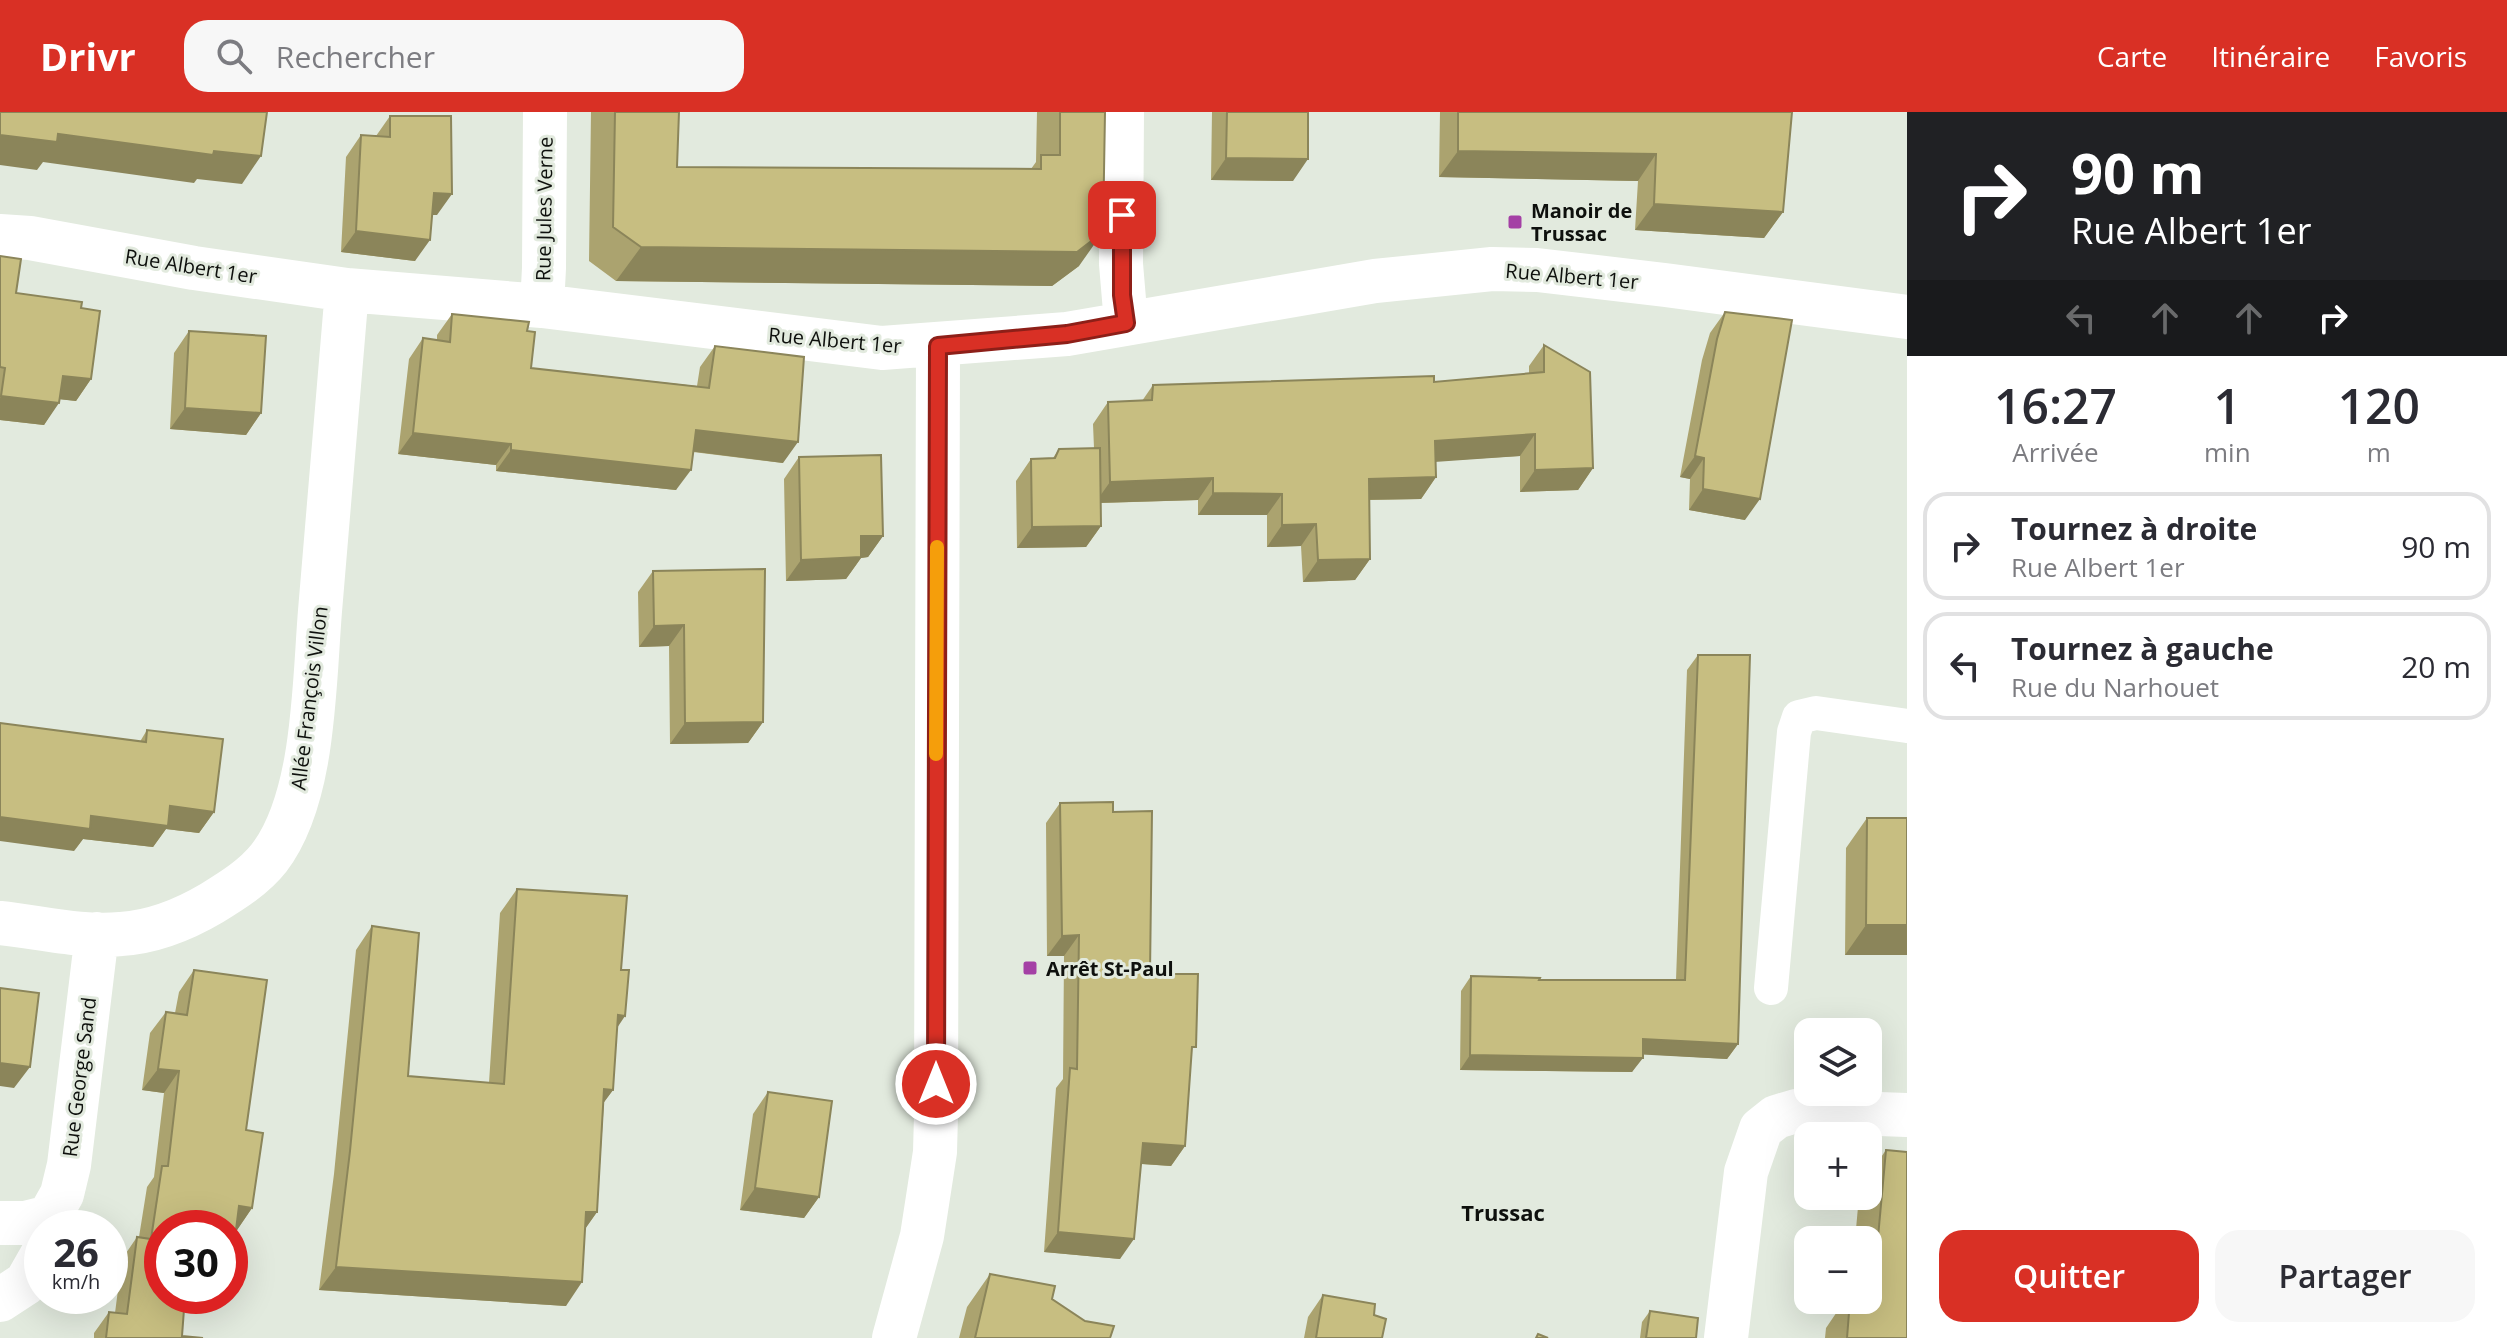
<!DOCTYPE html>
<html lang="fr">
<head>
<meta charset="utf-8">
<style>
  body { margin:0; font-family:"Open Sans",sans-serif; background:#f7f7f7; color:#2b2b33; height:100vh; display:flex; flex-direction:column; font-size:30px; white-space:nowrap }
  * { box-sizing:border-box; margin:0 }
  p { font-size:26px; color:#7c7c81 }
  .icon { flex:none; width:44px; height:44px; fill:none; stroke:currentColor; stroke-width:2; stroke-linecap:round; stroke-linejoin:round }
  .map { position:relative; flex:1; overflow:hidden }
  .sheet { display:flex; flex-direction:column; background:#fff; width:600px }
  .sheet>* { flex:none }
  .top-card { background:#202124; color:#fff; overflow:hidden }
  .buttons { position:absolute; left:1794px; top:906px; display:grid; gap:16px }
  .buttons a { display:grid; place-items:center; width:88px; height:88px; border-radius:16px; background:#fff; box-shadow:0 8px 32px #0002; font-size:40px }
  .speed { position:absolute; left:24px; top:1098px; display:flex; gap:16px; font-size:40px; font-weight:700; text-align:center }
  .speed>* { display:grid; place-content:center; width:104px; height:104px; border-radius:50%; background:#fff; box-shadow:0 8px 32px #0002; line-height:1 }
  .speed small { font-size:20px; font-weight:400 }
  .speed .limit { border:12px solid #d22; background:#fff; color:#111 }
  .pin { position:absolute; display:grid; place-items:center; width:68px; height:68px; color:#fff; margin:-34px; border-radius:16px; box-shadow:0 4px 12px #0006 }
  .me { position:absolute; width:88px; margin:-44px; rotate:0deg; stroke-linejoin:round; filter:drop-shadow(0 0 6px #0008) }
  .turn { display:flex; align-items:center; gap:28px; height:168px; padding:0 32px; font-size:36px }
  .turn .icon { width:104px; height:104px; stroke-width:2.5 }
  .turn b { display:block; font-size:56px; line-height:68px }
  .lanes { display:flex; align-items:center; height:76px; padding:0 32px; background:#0003; justify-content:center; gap:40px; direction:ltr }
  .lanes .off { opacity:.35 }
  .eta { display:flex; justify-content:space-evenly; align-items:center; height:136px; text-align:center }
  .eta b { font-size:48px; font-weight:600; line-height:56px }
  .action { display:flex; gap:16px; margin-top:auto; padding:16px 32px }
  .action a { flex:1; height:92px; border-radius:24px; background:#d93025; color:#fff; font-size:32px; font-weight:600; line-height:92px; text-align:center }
  .action a+a { background:#f7f7f7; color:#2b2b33 }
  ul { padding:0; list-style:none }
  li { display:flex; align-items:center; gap:24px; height:108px; margin:0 16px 12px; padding:0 16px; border:4px solid #e1e1e2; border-radius:24px }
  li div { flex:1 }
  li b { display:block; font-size:30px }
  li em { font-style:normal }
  header { display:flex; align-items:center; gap:48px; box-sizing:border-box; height:112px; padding:0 40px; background:#d93025; color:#fff }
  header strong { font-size:38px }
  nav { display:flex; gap:44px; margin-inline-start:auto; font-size:28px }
  .search { width:560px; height:72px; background:#f7f7f7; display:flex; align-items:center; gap:20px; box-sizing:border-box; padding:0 28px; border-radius:24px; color:#7c7c81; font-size:30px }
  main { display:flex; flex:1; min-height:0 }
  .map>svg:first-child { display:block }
</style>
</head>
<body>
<header>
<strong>Drivr</strong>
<div class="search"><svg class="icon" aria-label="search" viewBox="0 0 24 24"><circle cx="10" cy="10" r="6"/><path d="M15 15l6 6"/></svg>Rechercher</div>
<nav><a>Carte</a><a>Itinéraire</a><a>Favoris</a></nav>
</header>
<main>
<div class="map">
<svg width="1907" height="1226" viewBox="0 0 1907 1226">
  <rect width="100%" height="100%" fill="#e2eade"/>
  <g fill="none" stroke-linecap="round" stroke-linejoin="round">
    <path stroke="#fff" stroke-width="34" d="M1771,876l23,-256 5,-15 17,-4 91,13"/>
    <path stroke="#fff" stroke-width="44" d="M1122,0l-1,152 5,59
      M0,124l30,2 164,30 153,22 195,16 340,42 185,-14 308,-53 117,-12 45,1 128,15 242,32
      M542,194l2,-38 1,-156
      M0,811c39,4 82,15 121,11 31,-2 64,-15 91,-31 21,-13 42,-26 57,-45 46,-60 45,-174 51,-247 9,-107 18,-214 27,-321
      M0,1111h25l24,-6
      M48,1116l1,-11 13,-23 7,-29 28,-231
      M0,1188l26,-17 16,-28
      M894,1226l28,-102 13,-84 1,-37 2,-769
      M1726,1226l20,-166 15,-43 15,-12 20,-6 111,4"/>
  </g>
  <path fill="#aba36f" d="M591,0h88l-2,55 354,2 5,-7 1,-50h68l-26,154 -27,20 -436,-5 -27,-20z
    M1212,0h96l-15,69 -82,-1z
    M1440,0h352l-9,100 -19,26 -129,-8 3,-49 -199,-4z
    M390,4l47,99h-5l-17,46 -74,-9 5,-95 15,-22 15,1z
    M0,144l16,37 75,86 -15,22 -16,-2 -16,26 -44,-5z
    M1725,200l20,208 -56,-10 1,-31 -10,-2 22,-117 8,-27z
    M452,202l75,17 4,37 166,18 3,-19 15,-21 68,117 -90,-11 -17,38 -180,-19v-6l-98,-11 11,-95 14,-21 14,2v-5z
    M189,219l72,82 -15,22 -76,-6 4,-76z
    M1544,233l49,123 -15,22 -58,2v-36l-84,5v16l-15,22 -52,1 1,59 -15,21 -52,2 -2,-36 -34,1v-32h-69v-15l-97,3v23l-15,21 -69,1 -1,-67 15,-22 22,-1 6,-9 35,-1 -1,-24 15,-22 34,-1 11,-16 281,-3 95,-8v-8z
    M799,345l84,79 -15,21 -7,1 -15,21 -60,2 -2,-102z
    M653,459l110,151 -15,21 -78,1 -1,-98 -30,1 -1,-55z
    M1698,543l40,389 -11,15 -84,-5 -11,18 -172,-2 1,-79 10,-15 68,4h137l11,-310z
    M147,618l67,82 -15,21 -33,-4 -13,18 -70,-8 -9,12z
    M1060,691l53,9 37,162 41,80 -6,92 -14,20 -30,-2 -21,95 -76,-7 12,-164 7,-9 1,-123h-17l-1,-133z
    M1867,706l40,137h-62l1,-107z
    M517,777l100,139 -4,62 -9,12 -7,110 -12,17 -19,77 -247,-16 15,-116 22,-224 16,-24 36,150 81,7 11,-170z
    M194,858l52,160 6,78 -15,22 -75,-2 20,108 21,2h-109v-5l15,-21 6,1 7,-54 15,-22h2l8,-50 7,-10 10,-84 -22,-3 8,-57 16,-21 9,1 4,-21z
    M768,980l51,105 -15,21 -64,-8 13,-96z
    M1886,1038l21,188h-82l1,-10 19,-28h23v-60h-13l4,-44h9v-20z
    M990,1162l62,25 58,39h-151l8,-31z
    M1323,1183l51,20 8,23h-78l4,-21z
    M1650,1199l46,27h-56l2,-16z"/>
  <path fill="#8b855a" d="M58,22l156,17 47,5 -19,28 -45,-5 -3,4 -151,-21 -6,8 -37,-5v-30z
    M1458,39l198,3 -18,27 -199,-4z
    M1226,46l82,1 -15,22 -82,-1z
    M434,81l18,1 -15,21h-18z
    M1654,92l129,8 -19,26 -129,-8z
    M356,119l74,9 -15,21 -74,-9z
    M1103,120l-24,34 -27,20 -436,-5 25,-34z
    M63,264l28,3 -15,22 -28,-3z
    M1,284l58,7 -15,22 -44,-5v-22z
    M185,296l76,5 -15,22 -76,-6z
    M696,318l102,12 -15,21 -102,-13z
    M413,321l98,11 -15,21 -98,-11z
    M1535,322l-15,22 -100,7 15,-22z
    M511,338l180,20 -15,20 -180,-19z
    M1695,344l9,2 -14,21 -10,-2z
    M1593,356l-15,22 -58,2 15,-22z
    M1436,365l-15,22 -67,1 15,-21z
    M1213,366l-15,22 -103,3 15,-21z
    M1703,377l57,10 -15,21 -56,-10z
    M1213,381l69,1 -15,21h-69z
    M1316,412l-15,22 -34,1 15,-22z
    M1101,414l-15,21 -69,1 15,-21z
    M861,424h22l-15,21 -7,1 -15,21 -60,2 15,-21z
    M1370,447l-15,21 -52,2 15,-22z
    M684,513l-15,21 -30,1 15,-21z
    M763,610l-15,21 -78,1 15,-21z
    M170,694l44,6 -15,21 -33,-4 -13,18 -70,-8 -9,12 -74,-10v-24z
    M1866,813h41v30h-62z
    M1079,823l-15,21h-17l15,-20z
    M618,903l7,1 -16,24z
    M1643,927l95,5 -11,15 -94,-5z
    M1470,943l173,3 -11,14 -172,-2z
    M0,951l30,4 -16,21 -14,-2z
    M158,957l21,2 -15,22 -22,-3z
    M604,977l9,1 -17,23z
    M1143,1031l42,3 -14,20 -42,-3z
    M755,1076l64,9 -15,21 -64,-8z
    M239,1094l13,2 -15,22 -7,-1z
    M586,1100h11l-17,24z
    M1058,1120l76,7 -14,20 -76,-7z
    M336,1155l246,15 -16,24 -247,-16z"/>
  <path fill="#c7be81" stroke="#8b855a" stroke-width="2" d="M0,0h267l-6,44 -47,-5 -1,4 -155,-21 -1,8 -57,-7z
    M615,0h64l-2,55 364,2v-14h19v-43h45l-2,120 -26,20 -436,-5 -28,-20z
    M1227,0h81v47l-82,-1z
    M1458,0h334l-9,100 -129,-8 2,-50 -198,-3z
    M390,4h61l1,78 -18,-1 -4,47 -74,-9 5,-96 29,2z
    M0,144l21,3 -5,34 66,9 -1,6 19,3 -9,68 -28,-3 -4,27 -58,-7 4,-28 -5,-1z
    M1725,200l67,8 -32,179 -57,-10 1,-31 -9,-2 22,-117z
    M452,202l77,8 -2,9 8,1 -4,36 178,20 6,-42 89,11 -6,85 -102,-12 -5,40 -180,-20v-6l-98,-11 10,-95 27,4z
    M189,219l77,5 -5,77 -76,-5z
    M1544,233l46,27 3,96 -58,2v-36l-100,7 1,36 -67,2 1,80 -52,1 -2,-36 -34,1v-31l-69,-1v-15l-103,4 -2,-80 44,-2 1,-15 281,-9v6l110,-10z
    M1100,336l1,78 -69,1 -1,-68 24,-1 4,-9z
    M881,343l2,81h-22v21l-60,3 -2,-103z
    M765,457l-2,153 -78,1 -1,-98 -30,1 -1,-55z
    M1698,543h52l-12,389 -95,-5v19l-173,-3 1,-79 69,2 -1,2h146z
    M0,611l146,19 1,-12 76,9 -9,73 -44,-6 -2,20 -77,-10 -1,13 -90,-12z
    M1113,690v10l39,-1 -2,163h48l-2,73h-4l-7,99 -42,-3 -9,96 -76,-7 12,-164 7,1 2,-134 -17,1 -2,-133z
    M1867,706h40v107h-41z
    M517,777l110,7 -6,74h8l-4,46 -7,-1 -5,75 -9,-1 -7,123h-11l-4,70 -246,-15 14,-116 22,-225 47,7 -11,143 96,8z
    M194,858l73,10 -21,150 17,3 -11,75 -13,-2 -7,56h-2v-34h-68v68h23l-3,40 21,2h-97l3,-26 18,2 10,-77 14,2 11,-73h6l11,-95 -21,-2 8,-57 21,3z
    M0,876l39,5 -9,74 -30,-4z
    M768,980l64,9 -13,96 -64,-9z
    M1886,1038l21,2v186h-60l3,-38h18v-8h5z
    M990,1162l65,12 -3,13 33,22 29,5 -4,12h-135z
    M1323,1183l52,9 -1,11 12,4 -4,19h-66z
    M1650,1199l48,7 -2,20h-50z
    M1538,1222l10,4h-12z"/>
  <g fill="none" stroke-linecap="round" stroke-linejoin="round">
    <g stroke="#8d1f18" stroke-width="20">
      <path id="route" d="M936,972l2,-738 129,-12 59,-11 -4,-28v-80"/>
    </g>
    <use href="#route" stroke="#d93025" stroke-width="14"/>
    <path stroke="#f59e0b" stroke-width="14" d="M936,642l1,-207"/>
  </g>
  <g fill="#a440a5" stroke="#e2eade" stroke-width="3">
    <rect x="1507" y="102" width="16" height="16" rx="4"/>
    <rect x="1022" y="848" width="16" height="16" rx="4"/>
  </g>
  <g text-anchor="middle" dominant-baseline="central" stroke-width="6" stroke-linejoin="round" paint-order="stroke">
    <g font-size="20" fill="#0e100d" stroke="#e2eade">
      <text transform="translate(544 97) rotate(-89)">Rue Jules Verne</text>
      <text transform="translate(191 154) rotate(9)">Rue Albert 1er</text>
      <text transform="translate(1572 164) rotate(5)">Rue Albert 1er</text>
      <text transform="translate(835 228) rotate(5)">Rue Albert 1er</text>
      <text transform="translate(309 586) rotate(-83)">Allée François Villon</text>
      <text transform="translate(79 965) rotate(-83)">Rue George Sand</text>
    </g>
    <g font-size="20" font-weight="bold" fill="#0e100d" stroke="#e2eade" text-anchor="start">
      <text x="1531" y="98">Manoir de<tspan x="1531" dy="23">Trussac</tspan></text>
      <text x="1046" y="856">Arrêt St-Paul</text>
    </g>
    <g font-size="22" font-weight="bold" fill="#0e100d" stroke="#e2eade">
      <text x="1503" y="1100">Trussac</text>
    </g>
  </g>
</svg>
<div class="buttons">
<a><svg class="icon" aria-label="layers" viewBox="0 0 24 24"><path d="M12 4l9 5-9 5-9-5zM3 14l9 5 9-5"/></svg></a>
<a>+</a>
<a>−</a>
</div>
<div class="speed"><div>26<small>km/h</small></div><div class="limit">30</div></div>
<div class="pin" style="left:1122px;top:103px;background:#d93025"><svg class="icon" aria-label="arrive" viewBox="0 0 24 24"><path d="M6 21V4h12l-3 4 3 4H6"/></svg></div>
<svg class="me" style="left:936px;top:972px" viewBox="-20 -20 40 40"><circle r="17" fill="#d93025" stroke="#fff" stroke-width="3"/><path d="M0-11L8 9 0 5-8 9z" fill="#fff"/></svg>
</div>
<section class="sheet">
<div class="top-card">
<div class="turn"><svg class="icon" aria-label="right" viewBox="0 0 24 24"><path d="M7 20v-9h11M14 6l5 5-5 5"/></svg><div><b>90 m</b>Rue Albert 1er</div></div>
<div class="lanes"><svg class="icon off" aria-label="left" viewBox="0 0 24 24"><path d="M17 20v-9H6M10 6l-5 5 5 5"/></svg><svg class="icon off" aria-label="ahead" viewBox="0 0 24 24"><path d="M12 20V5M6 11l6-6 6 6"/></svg><svg class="icon off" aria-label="ahead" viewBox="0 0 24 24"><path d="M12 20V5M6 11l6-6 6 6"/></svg><svg class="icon" aria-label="right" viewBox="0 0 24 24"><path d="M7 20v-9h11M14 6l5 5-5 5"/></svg></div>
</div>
<div class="eta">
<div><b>16:27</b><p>Arrivée</p></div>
<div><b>1</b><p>min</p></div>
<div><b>120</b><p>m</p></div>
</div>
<ul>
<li><svg class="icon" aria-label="right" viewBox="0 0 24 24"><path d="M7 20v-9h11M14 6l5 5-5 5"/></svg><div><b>Tournez à droite</b><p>Rue Albert 1er</p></div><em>90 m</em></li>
<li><svg class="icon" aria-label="left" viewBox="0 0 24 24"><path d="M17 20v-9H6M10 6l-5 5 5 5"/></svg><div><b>Tournez à gauche</b><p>Rue du Narhouet</p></div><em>20 m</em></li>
</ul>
<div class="action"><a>Quitter</a><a>Partager</a></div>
</section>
</main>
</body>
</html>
